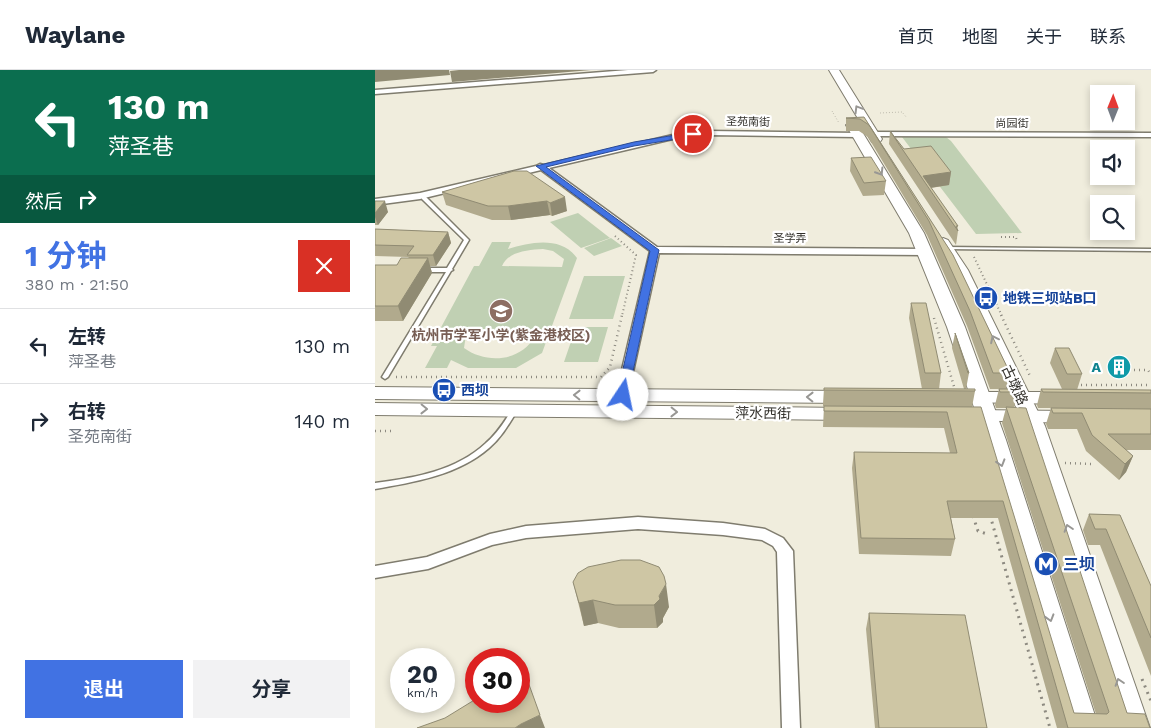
<!DOCTYPE html>
<html lang="zh">
<head>
<meta charset="utf-8">
<style>
  body { margin:0; font-family:"Work Sans","Noto Sans SC",sans-serif; background:#f2f2f3; color:#1f2937; height:100vh; display:flex; flex-direction:column; font-size:19px; white-space:nowrap }
  * { box-sizing:border-box; margin:0 }
  p { font-size:16px; color:#747a83 }
  .icon { flex:none; width:28px; height:28px; fill:none; stroke:currentColor; stroke-width:2; stroke-linecap:round; stroke-linejoin:round }
  .map { position:relative; flex:1; overflow:hidden }
  .side { display:flex; flex-direction:column; background:#fff; width:375px }
  .side>* { flex:none }
  .hud { background:#0b6e4f; color:#fff; overflow:hidden }
  .needle { width:32px; rotate:1deg }
  .fabs { position:absolute; left:715px; top:15px; display:grid; gap:10px }
  .fabs a { display:grid; place-items:center; width:45px; height:45px; border-radius:0px; background:#fff; box-shadow:0 2px 8px #0003; font-size:25px }
  .speed { position:absolute; left:15px; top:578px; display:flex; gap:10px; font-size:25px; font-weight:700; text-align:center }
  .speed>* { display:grid; place-content:center; width:65px; height:65px; border-radius:50%; background:#fff; box-shadow:0 2px 8px #0003; line-height:1 }
  .speed small { font-size:12px; font-weight:400 }
  .speed .limit { border:8px solid #d22; background:#fff; color:#111 }
  .pin { position:absolute; display:grid; place-items:center; width:42px; height:42px; color:#fff; margin:-21px; border:2px solid #fff; border-radius:50%; box-shadow:0 1px 5px #0007 }
  .me { position:absolute; width:55px; margin:-28px; rotate:11deg; stroke-linejoin:round; filter:drop-shadow(0 0 4px #0008) }
  .turn { display:flex; align-items:center; gap:18px; height:105px; padding:0 25px; font-size:22px }
  .turn .icon { width:65px; height:65px; stroke-width:2.5 }
  .turn b { display:block; font-size:35px; line-height:42px }
  .then { display:flex; align-items:center; height:48px; padding:0 25px; background:#0003; gap:10px; font-size:19px }
  .round { display:grid; place-items:center; flex:none; width:52px; height:52px; border-radius:0px; background:#f2f2f3 }
  .headline { display:flex; align-items:center; justify-content:space-between; height:85px; padding:0 25px }
  h1 { font-size:30px; font-weight:700; line-height:38px; color:#4172e3 }
  .primary-button { display:flex; gap:10px; margin-top:auto; padding:10px 25px }
  .primary-button a { flex:1; height:58px; border-radius:0px; background:#4172e3; color:#fff; font-size:20px; font-weight:700; line-height:58px; text-align:center }
  .primary-button a+a { background:#f2f2f3; color:#1f2937 }
  ul { padding:0; list-style:none }
  li { display:flex; align-items:center; gap:15px; height:75px; padding:0 25px; border-top:1px solid #e0e1e3 }
  li div { flex:1 }
  li b { display:block; font-size:19px }
  li em { font-style:normal }
  header { display:flex; align-items:center; gap:30px; box-sizing:border-box; height:70px; padding:0 25px; background:#fff; border-bottom:1px solid #e0e1e3 }
  header strong { font-size:24px }
  nav { display:flex; gap:28px; margin-inline-start:auto; font-size:18px }
  main { display:flex; flex:1; min-height:0 }
  .map>svg:first-child { display:block }
</style>
</head>
<body>
<header>
<strong>Waylane</strong>
<nav><a>首页</a><a>地图</a><a>关于</a><a>联系</a></nav>
</header>
<main>
<section class="side">
<div class="hud">
<div class="turn"><svg class="icon" aria-label="left" viewBox="0 0 24 24"><path d="M17 20v-9H6M10 6l-5 5 5 5"/></svg><div><b>130 m</b>萍圣巷</div></div>
<div class="then">然后<svg class="icon" aria-label="right" viewBox="0 0 24 24"><path d="M7 20v-9h11M14 6l5 5-5 5"/></svg></div>
</div>
<div class="headline"><div><h1>1 分钟</h1><p>380 m · 21:50</p></div><a class="round" style="background:#d93025;color:#fff"><svg class="icon" aria-label="close" viewBox="0 0 24 24"><path d="M6 6l12 12M18 6L6 18"/></svg></a></div>
<ul>
<li><svg class="icon" aria-label="left" viewBox="0 0 24 24"><path d="M17 20v-9H6M10 6l-5 5 5 5"/></svg><div><b>左转</b><p>萍圣巷</p></div><em>130 m</em></li>
<li><svg class="icon" aria-label="right" viewBox="0 0 24 24"><path d="M7 20v-9h11M14 6l5 5-5 5"/></svg><div><b>右转</b><p>圣苑南街</p></div><em>140 m</em></li>
</ul>
<div class="primary-button"><a>退出</a><a>分享</a></div>
</section>
<div class="map">
<svg width="776" height="658" viewBox="0 0 776 658">
  <rect width="100%" height="100%" fill="#f0eddd"/>
  <path fill="#c0d0b3" fill-rule="evenodd" d="M527,67h44l5,4 71,92 -46,1z
    M203,143l32,25 -29,10 -31,-26z
    M236,168l11,8 -28,10 -10,-8z
    M117,172h19l-3,7c23,-7 53,-13 69,9l-35,95 -26,15h-48l-17,-8 -4,8h-22l12,-22h-6l43,-80h5zM168,179l10,2 11,8 -2,8 -60,-1c7,-15 26,-16 41,-17zM91,265l68,1h1c-14,26 -49,28 -71,12z
    M209,206h41l-12,43h-44z
    M201,257h32l-10,35h-34z"/>
  <g fill="none" stroke-linecap="round" stroke-linejoin="round">
    <g stroke="#7f7c6e" stroke-width="3">
      <path id="lane" d="M47,127h4l43,43 -17,29 1,1 -2,1 -63,106 -3,2 -3,-2 64,-105h-22l-3,-2 3,-2h23l17,-28 -42,-41z
        M570,177l206,2v2l-204,-2 -2,-1z
        M139,339l3,2c-8,13 -16,27 -28,37 -31,27 -74,34 -114,41v-6c39,-5 81,-12 111,-40 11,-9 18,-21 26,-33z"/>
    </g>
    <g stroke="#7f7c6e" stroke-width="3">
      <path id="street" d="M253,0h28l-3,2 -278,22v-4z
        M334,61l149,2 4,2 -4,2 -149,-2 -32,3 -128,30 108,79 268,2 5,3 -5,3 -266,-2 -31,142 -6,4 -6,-4 34,-144 -109,-81 -121,29 -45,6v-6l45,-6 116,-27 4,-2 4,1 133,-31z
        M495,62l281,1v4l-278,-1 -4,-2z
        M263,447l85,6 42,6 18,9 10,13 7,177h-18l-5,-176 -4,-6 -11,-6 -39,-5 -85,-6 -112,9 -34,7 -64,24 -53,9v-12l52,-9 63,-23 36,-8z"/>
    </g>
    <g stroke="#7f7c6e" stroke-width="2">
      <path id="secondary" d="M0,317l471,4 6,2 3,4 -3,4 -6,2 -471,-4z
        M592,322h96l6,2 3,4 -3,4 -6,2 -102,-2 -3,-4 3,-4z
        M0,333l472,5 6,2 3,4 -3,4 -6,2 -472,-5z
        M598,340l99,1 6,2 3,4 -3,4 -6,2 -105,-3 -3,-4 3,-4z"/>
    </g>
    <g stroke="#7f7c6e" stroke-width="2">
      <path id="primary" d="M454,0h10l43,69 -2,3h-8z
        M477,51l6,4 66,108 41,94 41,113 93,288h-30l-84,-288 -38,-113 -38,-94 -63,-108z
        M568,168l5,2 20,30 77,156 105,302h-30l-95,-302 -73,-156 -17,-27z"/>
    </g>
    <path stroke="#8d8a80" stroke-width="1" stroke-dasharray="0.5 2.5" stroke-linecap="butt" d="M457,41l7,12
      M505,43l22,-1 5,6"/>
    <path stroke="#8d8a80" stroke-width="2" stroke-dasharray="1 3" stroke-linecap="butt" d="M240,166l21,19 -14,61
      M626,167h15l1,4
      M599,187l28,59"/>
    <path stroke="#8d8a80" stroke-width="2.5" stroke-dasharray="1 4" stroke-linecap="butt" d="M626,245l30,63
      M559,248l21,72
      M749,300h24l3,5
      M21,307h205l9,-10 12,-52
      M701,315h75
      M0,361h20
      M690,393l28,1"/>
    <path stroke="#8d8a80" stroke-width="3" stroke-dasharray="2 5" stroke-linecap="butt" d="M615,445l60,213
      M598,446l5,15 9,3
      M767,609l9,22"/>
    <use href="#lane" fill="#fff" fill-rule="evenodd"/>
    <use href="#street" fill="#fff" fill-rule="evenodd"/>
    <use href="#secondary" fill="#fff" fill-rule="evenodd"/>
    <use href="#primary" fill="#fff" fill-rule="evenodd"/>
  </g>
  <path fill="#b1aa8d" d="M489,47l89,138 57,118 -4,16 13,3 -5,15 113,306 23,15h-93l-59,-210h-47l4,21 -4,17 -92,-2 -7,-86 2,-16 96,1 -6,-25 -121,-1 1,-21h-1v-2l1,-16 98,1 -13,-71 2,-15 30,70 -2,16h25l-12,-41 3,-15 14,40 -3,16 9,2 -3,16 102,306 22,1 -94,-291 4,-15h-10l-1,-3 4,-16h-9l-23,-63 -40,-91 -59,-98 -9,-6h-13v-13z
    M515,61l14,18 47,23 -2,13 -18,3 27,38 -1,3 1,2 -2,14 -67,-101z
    M476,88l35,23 -2,14 -21,1 -13,-25z
    M139,101l53,40 -15,5 -2,-1 -39,5h-19l-46,-15 -4,-13z
    M0,131l13,11 -10,13h-3z
    M0,159l73,3 3,11 -15,23h-6l2,7 -29,48h-28v-56h22l12,-7 -1,-1 -33,-1z
    M680,278l27,26 -5,16h74v60h-25l7,6 -7,16 -7,8 -33,-29 -9,-22h-29l-2,-5 5,-16h-13l-1,-3 4,-16h21l-12,-26z
    M714,444l31,1 31,71v90l-51,-131h-12l-5,-15z
    M198,512l96,25 -6,11v4l-6,6h-38l-21,-5 -14,3z
    M494,543l118,115h-112l-9,-99z"/>
  <path fill="#908b73" d="M0,0h74l1,5 -75,7z
    M84,0h132l-139,12 -2,-11z
    M576,102l-2,13 -20,3 -6,-12z
    M190,127l2,14 -15,5 -2,-13z
    M10,131l3,11 -10,13 -3,-8v-4z
    M172,131l3,14 -39,5 -3,-14z
    M73,162l3,11 -15,23 -3,-11z
    M53,188l4,15 -29,48 -5,-15z
    M758,386l-7,16 -7,8 6,-16z
    M291,514l3,23 -6,11v4l-6,6 -3,-23z
    M218,530l5,23 -14,3 -5,-23z
    M165,645l5,13h-30l6,-4z"/>
  <path fill="#cec6a4" stroke="#908b73" d="M489,47l89,138 57,118h-17l-23,-62 -41,-90 -60,-96 -9,-6 -14,-1z
    M515,61l14,18 27,-3 20,26 -28,4 35,50h-2l2,5z
    M496,87l15,24 -22,2 -13,-25z
    M139,101h13l38,26 -15,6 -3,-2 -39,5h-20l-46,-14z
    M0,131h10l-10,12z
    M0,159l73,3 -15,23h-26l7,-9 -39,-1z
    M26,188h27l-30,48h-23v-41h22z
    M536,233h15l15,70h-16z
    M580,263l14,40h-1z
    M680,278h14l13,26h-15z
    M449,318l151,1v2l-151,-1z
    M624,319h18l2,3h-19z
    M666,319l110,1v3l-108,-1z
    M449,336l157,1 93,306 33,1 2,-2 -103,-305 20,1 101,305 18,1 5,14h-82l-65,-227h-56l8,38 -94,-1 -7,-86 103,1 -10,-41 -123,-1z
    M676,338l100,1v25h-43l25,22 -8,8 -33,-29 -10,-22h-29z
    M714,444l31,1 31,71v52l-45,-109h-11z
    M246,490h19l19,7 5,9 2,8 -7,12 1,3 -6,6h-39l-22,-5 -14,3 -6,-21 5,-9 10,-6z
    M494,543l96,2 22,113h-108z
    M152,609l13,36 -19,9 -6,4h-98l28,-10 31,-19v2h43v-19z"/>
  <defs><path id="oneway-chevron" d="M-2-3.5L2.5 0L-2 3.5" fill="none" stroke-width="1.6" stroke-linecap="round" stroke-linejoin="round" transform="scale(1.25)"/></defs>
  <g stroke="#989794">
    <use href="#oneway-chevron" transform="translate(483 39) rotate(-121)"/>
    <use href="#oneway-chevron" transform="translate(505 102) rotate(58)"/>
    <use href="#oneway-chevron" transform="translate(619 269) rotate(-116)"/>
    <use href="#oneway-chevron" transform="translate(202 325) rotate(-179)"/>
    <use href="#oneway-chevron" transform="translate(435 327) rotate(-179)"/>
    <use href="#oneway-chevron" transform="translate(49 339) rotate(1)"/>
    <use href="#oneway-chevron" transform="translate(299 342) rotate(1)"/>
    <use href="#oneway-chevron" transform="translate(626 393) rotate(73)"/>
    <use href="#oneway-chevron" transform="translate(693 458) rotate(-108)"/>
    <use href="#oneway-chevron" transform="translate(675 548) rotate(73)"/>
    <use href="#oneway-chevron" transform="translate(744 612) rotate(-108)"/>
  </g>
  <path fill="#4172e3" stroke="#2a4a94" d="M318,62l2,4 -61,10 -88,21 113,83 -31,145 -5,4 -5,-1 -1,-3 33,-144 -114,-85 98,-24z"/>
  <defs>
    <g id="bus-disc" transform="scale(1.25)"><circle r="9.5" fill="#1a4fb4" stroke="#fff"/><path d="M-5-6H5V4H4V6H2V4H-2V6H-4V4H-5ZM-3.5-4V0h7V-4ZM-3.5 1.2v1.5H-2V1.2ZM2 1.2v1.5H3.5V1.2Z" fill="#fff"/></g>
    <g id="school-disc" transform="scale(1.25)"><circle r="9.5" fill="#8d6e63" stroke="#fff"/><path d="M0-5L7-2L0 1L-7-2ZM-4 1L0 2.5L4 1V4Q0 6-4 4Z" fill="#fff"/></g>
    <g id="building-disc" transform="scale(1.25)"><circle r="9.5" fill="#0f9aa8" stroke="#fff"/><path d="M-4-6H4V6H1V3H-1V6H-4ZM-2.5-4.3h1.7v1.8h-1.7ZM.8-4.3h1.7v1.8H.8ZM-2.5-1h1.7V.8h-1.7ZM.8-1h1.7V.8H.8Z" fill="#fff"/></g>
    <g id="metro-disc" transform="scale(1.25)"><circle r="9.5" fill="#1a4fb4" stroke="#fff"/><path d="M-5.5 5V-5H-3L0 0L3-5H5.5V5H3V-.5L0 4L-3-.5V5Z" fill="#fff"/></g>
  </defs>
  <g fill-rule="evenodd">
    <use href="#bus-disc" x="611" y="228"/>
    <use href="#school-disc" x="126" y="241"/>
    <use href="#building-disc" x="744" y="297"/>
    <use href="#bus-disc" x="69" y="320"/>
    <use href="#metro-disc" x="671" y="494"/>
  </g>
  <g text-anchor="middle" dominant-baseline="central" stroke-width="4.5" stroke-linejoin="round" paint-order="stroke">
    <g font-size="11" fill="#312f2a" stroke="#fff">
      <text transform="translate(373 52) rotate(1)">圣苑南街</text>
      <text x="637" y="53">尚园街</text>
      <text x="415" y="168">圣学弄</text>
    </g>
    <g font-size="14" font-weight="bold" fill="#164399" stroke="#fff" text-anchor="start">
      <text x="628" y="228">地铁三坝站B口</text>
      <text x="86" y="320">西坝</text>
    </g>
    <g font-size="14" font-weight="bold" fill="#785e54" stroke="#fff">
      <text x="126" y="265">杭州市学军小学(紫金港校区)</text>
    </g>
    <g font-size="14" font-weight="bold" fill="#0d838f" stroke="#fff" text-anchor="end">
      <text x="726" y="297">A</text>
    </g>
    <g font-size="14" fill="#312f2a" stroke="#fff">
      <text transform="translate(640 315) rotate(65)">古墩路</text>
      <text transform="translate(388 343) rotate(1)">萍水西街</text>
    </g>
    <g font-size="16" font-weight="bold" fill="#164399" stroke="#fff" text-anchor="start">
      <text x="688" y="494">三坝</text>
    </g>
  </g>
</svg>
<div class="fabs">
<a><svg class="needle" viewBox="-14 -14 28 28"><path d="M0-13l5 13h-10z" fill="#e53935"/><path d="M0 13l5-13h-10z" fill="#747a83"/></svg></a>
<a><svg class="icon" aria-label="sound" viewBox="0 0 24 24"><path d="M4 9h4l5-4v14l-5-4H4zM17 9q2 3 0 6"/></svg></a>
<a><svg class="icon" aria-label="search" viewBox="0 0 24 24"><circle cx="10" cy="10" r="6"/><path d="M15 15l6 6"/></svg></a>
</div>
<div class="speed"><div>20<small>km/h</small></div><div class="limit">30</div></div>
<div class="pin" style="left:318px;top:64px;background:#d93025"><svg class="icon" aria-label="arrive" viewBox="0 0 24 24"><path d="M6 21V4h12l-3 4 3 4H6"/></svg></div>
<svg class="me" style="left:248px;top:325px" viewBox="-20 -20 40 40"><circle r="19" fill="#fff"/><path d="M0-13L10 11 0 6-10 11z" fill="#4172e3"/></svg>
</div>
</main>
</body>
</html>
